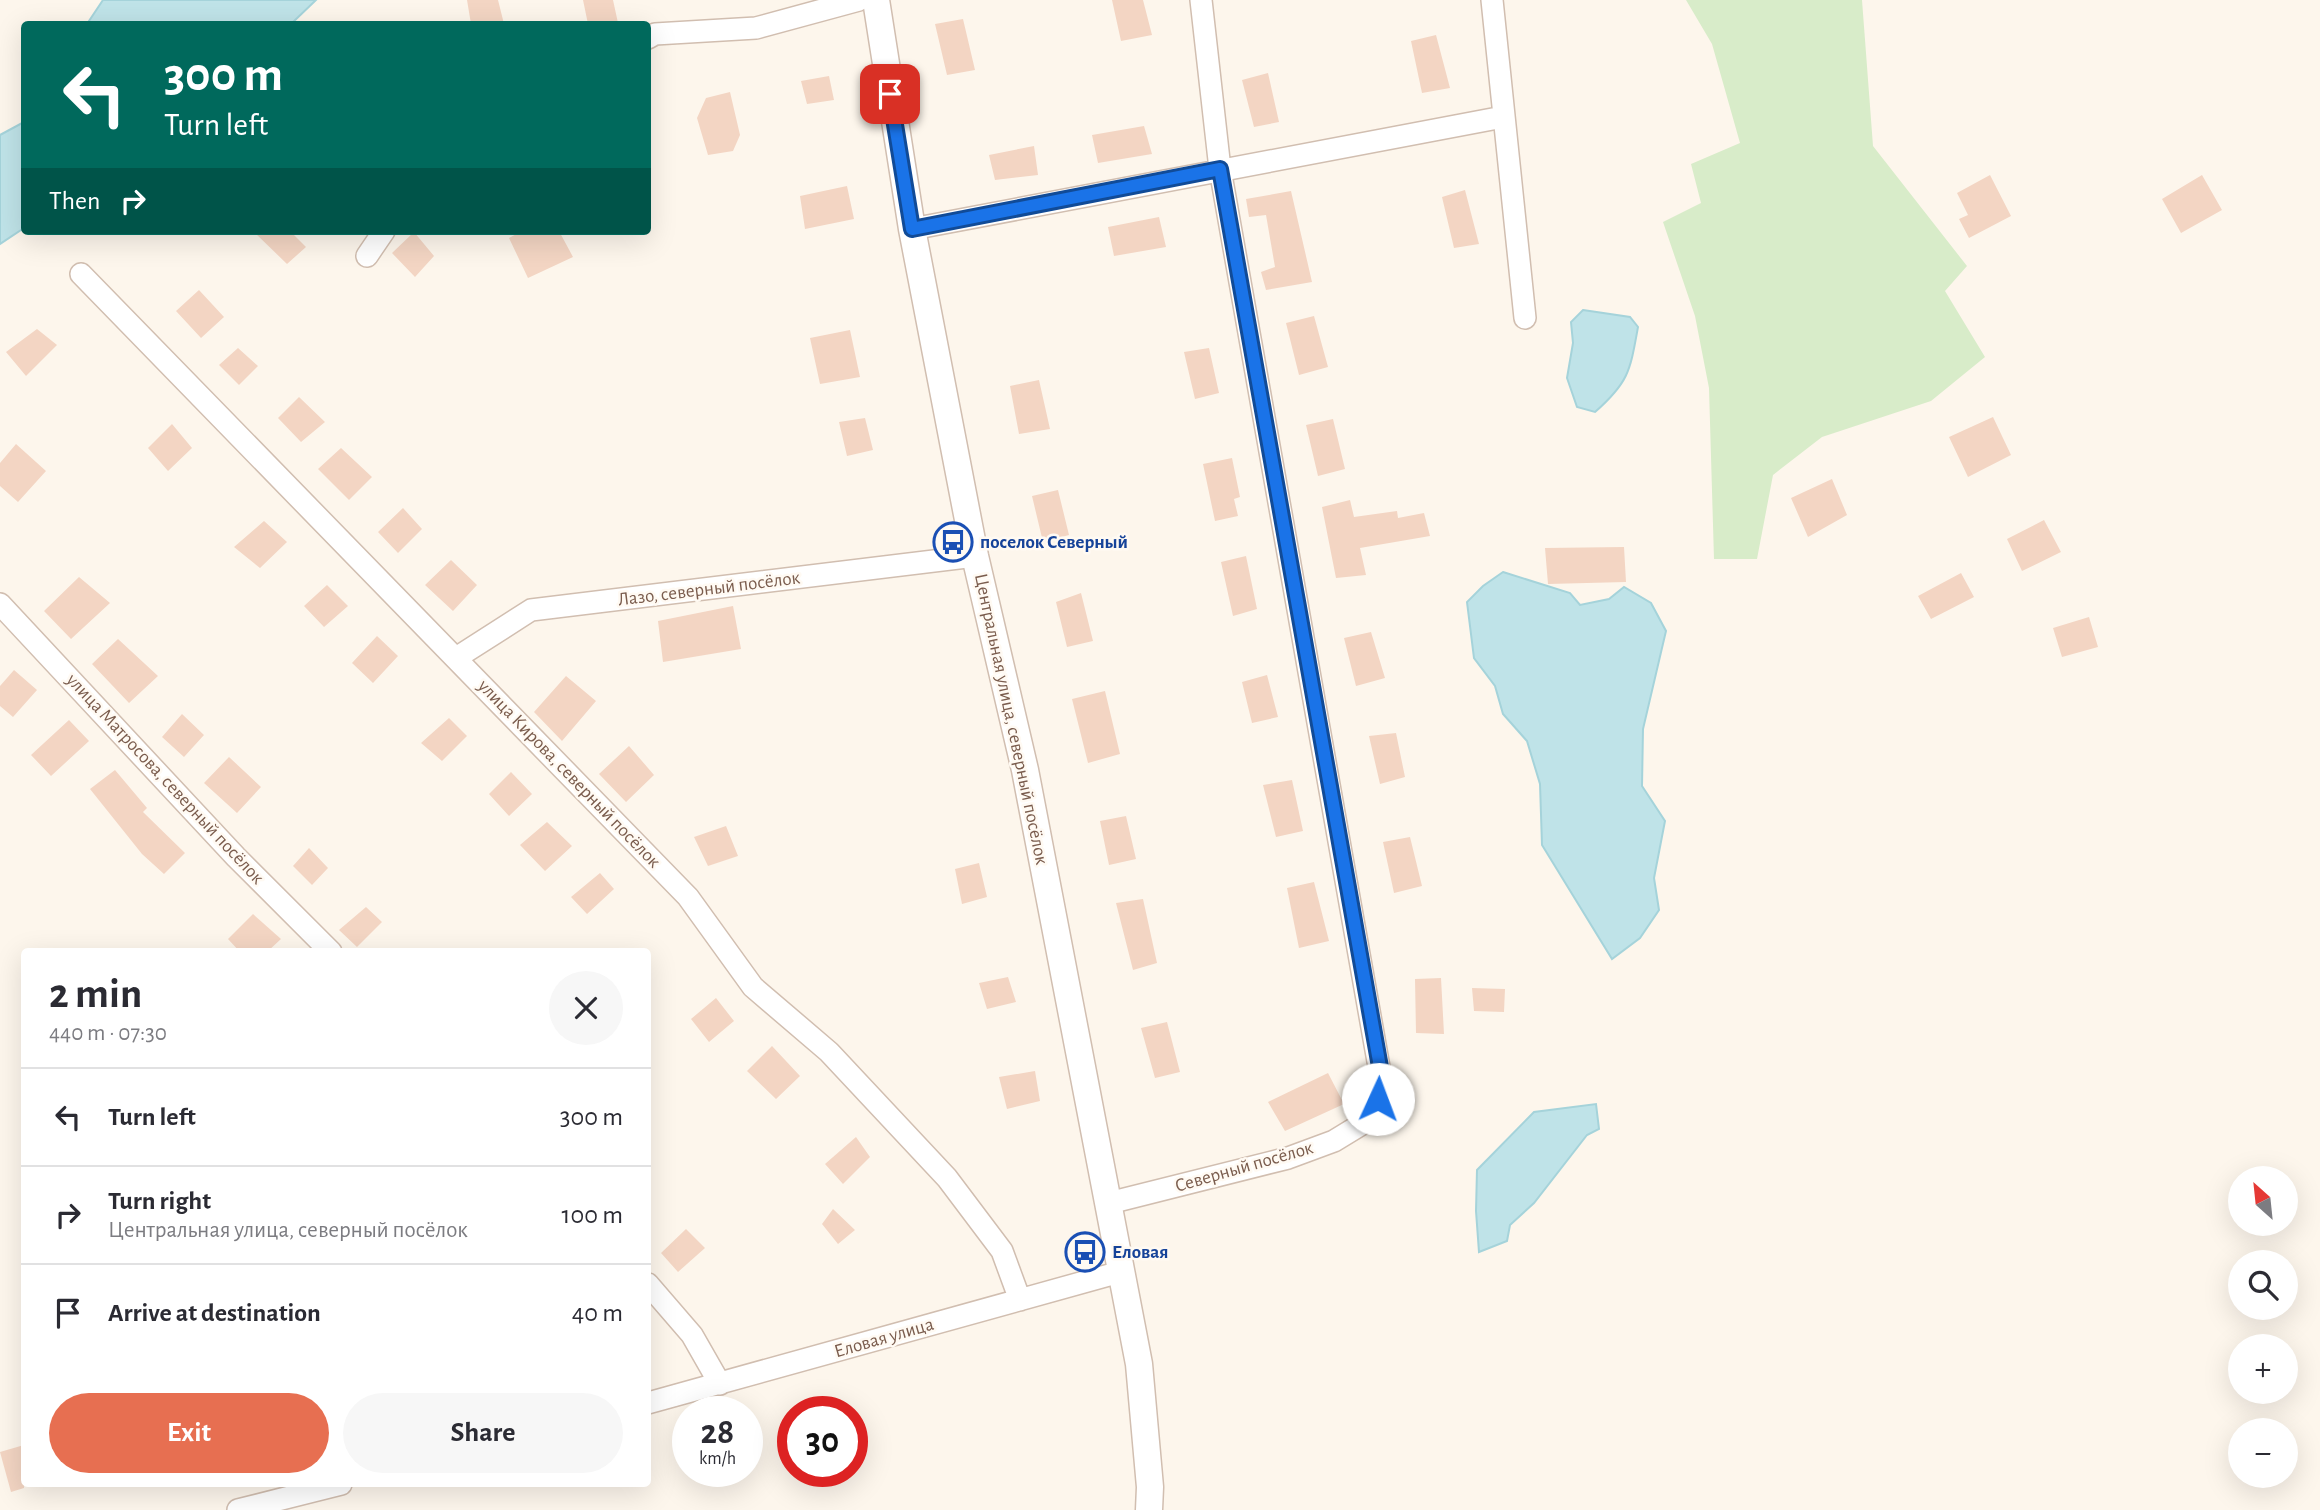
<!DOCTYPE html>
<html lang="en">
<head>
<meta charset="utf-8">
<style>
  body { margin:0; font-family:"Alegreya Sans",sans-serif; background:#f7f7f7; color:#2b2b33; height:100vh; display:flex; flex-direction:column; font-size:26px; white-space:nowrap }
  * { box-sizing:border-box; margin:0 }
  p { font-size:23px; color:#7c7c81 }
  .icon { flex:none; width:38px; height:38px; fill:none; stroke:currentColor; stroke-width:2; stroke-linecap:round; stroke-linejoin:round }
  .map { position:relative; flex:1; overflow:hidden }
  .details { position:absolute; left:21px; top:948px; width:630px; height:539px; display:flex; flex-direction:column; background:#fff; border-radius:7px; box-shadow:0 7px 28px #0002 }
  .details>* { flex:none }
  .top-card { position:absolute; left:21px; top:21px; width:630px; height:214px; border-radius:7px; box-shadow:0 7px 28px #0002; background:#00695c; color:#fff; overflow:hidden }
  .needle { width:46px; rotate:333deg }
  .buttons { position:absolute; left:2228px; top:1166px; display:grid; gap:14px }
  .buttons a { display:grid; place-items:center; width:70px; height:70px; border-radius:50%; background:#fff; box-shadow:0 7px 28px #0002; font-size:35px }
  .speed { position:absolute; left:672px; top:1396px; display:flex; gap:14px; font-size:35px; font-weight:700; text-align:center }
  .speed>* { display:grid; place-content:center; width:91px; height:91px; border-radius:50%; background:#fff; box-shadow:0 7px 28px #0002; line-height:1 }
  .speed small { font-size:18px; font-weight:400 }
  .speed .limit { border:10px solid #d22; background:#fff; color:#111 }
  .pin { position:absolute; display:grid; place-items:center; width:60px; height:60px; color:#fff; margin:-30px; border-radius:14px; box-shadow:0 4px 10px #0006 }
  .me { position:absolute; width:77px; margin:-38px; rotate:2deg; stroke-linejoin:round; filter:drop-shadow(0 0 5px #0008) }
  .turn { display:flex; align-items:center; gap:24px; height:147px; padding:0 28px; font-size:32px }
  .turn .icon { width:91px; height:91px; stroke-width:2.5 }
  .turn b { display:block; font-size:49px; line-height:60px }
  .then { display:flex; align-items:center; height:66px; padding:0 28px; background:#0003; gap:14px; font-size:26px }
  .round { display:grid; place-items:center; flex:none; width:74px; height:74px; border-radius:37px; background:#f7f7f7 }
  .head { display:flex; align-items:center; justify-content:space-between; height:119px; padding:0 28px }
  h1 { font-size:42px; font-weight:700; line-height:52px }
  .cta { display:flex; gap:14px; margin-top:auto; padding:14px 28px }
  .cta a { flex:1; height:80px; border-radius:42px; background:#e76f51; color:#fff; font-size:28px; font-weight:700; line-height:80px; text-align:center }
  .cta a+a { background:#f7f7f7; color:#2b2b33 }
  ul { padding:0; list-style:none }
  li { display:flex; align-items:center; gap:21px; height:98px; padding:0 28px; border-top:2px solid #e1e1e2 }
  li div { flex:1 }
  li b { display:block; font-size:26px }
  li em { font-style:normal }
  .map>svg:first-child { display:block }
</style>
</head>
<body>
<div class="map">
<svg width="2320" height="1510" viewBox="0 0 2320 1510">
  <rect width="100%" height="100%" fill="#fdf6ec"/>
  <path fill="#d8ecc9" d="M1686,0h176l11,146 94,120 -22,25 40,66 -54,44 -109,36 -49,38 -16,84h-43l-5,-171 -14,-72 -32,-94 38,-19 -10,-39 49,-21 -28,-99z"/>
  <path fill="#bfe3e8" stroke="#a5d3da" stroke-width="2" d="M103,0h213l-25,24h-204z
    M24,122v106l-24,16v-109z
    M1583,310l47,7 8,10c-8,44 -9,55 -43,85l-18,-5 -10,-29 6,-35 -2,-21z
    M1503,572l67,21 10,12 29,-6 15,-12 27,16 15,28 -23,98 -1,57 23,35 -11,57 5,32 -19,28 -28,21 -70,-114 -2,-61 -13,-43 -24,-27 -8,-28 -21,-28 -7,-56 16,-16z
    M1596,1104l3,25 -12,6 -53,68 -24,22 -3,16 -28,11 -3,-41 1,-41 57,-58z"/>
  <path fill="#f3d5c3" d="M467,0h31l6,24h-33z
    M583,0h30l5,23 -30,1z
    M1112,0h31l9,35 -31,6z
    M963,19l12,51 -28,5 -12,-51z
    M1436,35l14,53 -28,5 -11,-52z
    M1268,73l11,49 -25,5 -12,-47z
    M829,76l5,24 -27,4 -6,-23z
    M730,92l10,43 -7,16 -25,4 -11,-37 9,-20z
    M1144,126l8,28 -54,9 -6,-28z
    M1034,146l4,29 -43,5 -6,-25z
    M1990,175l21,41 -42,22 -10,-19 9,-4 -11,-22z
    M2202,175l20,35 -41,23 -19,-34z
    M847,186l7,33 -49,10 -5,-33z
    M1465,190l14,54 -25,4 -12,-51z
    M1291,191l21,91 -46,8 -5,-18 14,-5 -9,-52 -17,2 -3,-18z
    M1159,217l7,30 -52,9 -6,-29z
    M253,231h37l16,16 -19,17z
    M522,231h37l14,26 -45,21 -19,-40z
    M414,232l20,24 -19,21 -23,-24z
    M199,290l25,27 -23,21 -25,-27z
    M1314,316l14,51 -29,8 -13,-52z
    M37,329l20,16 -31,31 -20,-24z
    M850,330l10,47 -40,7 -10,-46z
    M238,348l20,18 -19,19 -20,-20z
    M1209,348l10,45 -24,6 -11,-47z
    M1039,380l11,49 -31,5 -9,-48z
    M299,397l26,25 -24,20 -23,-24z
    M1993,417l18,38 -43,22 -19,-40z
    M865,418l8,32 -26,6 -8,-34z
    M1333,419l12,50 -27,7 -12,-51z
    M172,424l20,24 -24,23 -20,-23z
    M16,444l30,27 -28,31 -18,-16v-23z
    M341,448l31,29 -23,23 -31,-31z
    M1232,458l8,39 -6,2 4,17 -23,5 -12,-57z
    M1832,479l15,36 -39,22 -17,-39z
    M1058,490l11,45 -26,7 -11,-46z
    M1350,500l4,17 43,-6 1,7 26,-5 6,23 -70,12 6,27 -30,3 -14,-71z
    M403,508l19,21 -24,24 -20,-21z
    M2044,520l17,32 -39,19 -15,-32z
    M264,521l23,21 -27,26 -26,-21z
    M1624,547l2,35 -78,2 -3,-36z
    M1246,556l11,53 -24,7 -12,-54z
    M451,560l26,25 -24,26 -28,-26z
    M1961,573l13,24 -43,22 -13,-23z
    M79,577l31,26 -39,36 -27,-28z
    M327,585l21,21 -24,21 -20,-21z
    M1081,593l12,48 -26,6 -11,-45z
    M733,606l8,43 -78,13 -5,-41z
    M2089,617l9,30 -36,10 -9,-29z
    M1371,632l14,46 -29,8 -12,-48z
    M377,636l21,20 -25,27 -21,-20z
    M118,639l40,37 -29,27 -37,-39z
    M14,670l23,20 -24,27 -13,-11v-20z
    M1267,675l11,42 -26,6 -10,-41z
    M566,676l30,25 -34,40 -28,-29z
    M1105,691l15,63 -32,9 -16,-64z
    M182,714l22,21 -20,22 -22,-20z
    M449,718l18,18 -25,25 -21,-18z
    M69,720l20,21 -38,35 -20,-21z
    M1396,733l9,44 -25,7 -11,-48z
    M629,746l25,29 -28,27 -27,-28z
    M229,757l32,30 -24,26 -33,-30z
    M115,770l32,38 -4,4 42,41 -21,21 -22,-20 -52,-65z
    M511,772l21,22 -23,22 -20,-22z
    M1292,780l11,51 -27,6 -13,-52z
    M1126,816l10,43 -27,6 -9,-44z
    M547,822l25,24 -27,25 -25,-26z
    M726,826l12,30 -30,10 -14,-29z
    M1410,837l12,49 -28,7 -11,-51z
    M309,848l19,20 -16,17 -19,-19z
    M979,863l8,34 -25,7 -7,-35z
    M600,873l14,16 -27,25 -16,-17z
    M1314,882l15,59 -30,7 -12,-60z
    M1143,899l14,64 -24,7 -17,-67z
    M366,907l16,15 -25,25 -18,-17z
    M253,914l28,25 -14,13h-27l-12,-13z
    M1008,977l8,25 -29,7 -8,-26z
    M1441,978l3,56 -28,-1 -1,-54z
    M1472,988l33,1 -1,23 -30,-1z
    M716,998l18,23 -25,21 -18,-23z
    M1167,1022l13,50 -25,6 -14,-50z
    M772,1046l28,30 -24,23 -29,-28z
    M1035,1071l5,30 -33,8 -8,-32z
    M1328,1073l16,31 -59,27 -17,-29z
    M856,1137l14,20 -27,27 -18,-20z
    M833,1209l22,21 -17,14 -16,-20z
    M686,1229l19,19 -27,24 -17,-19z
    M24,1445v43l-13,4 -11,-40z"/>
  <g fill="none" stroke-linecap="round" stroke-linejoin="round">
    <g stroke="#d1beb0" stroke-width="24">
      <path id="minor" d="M1492,0l33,318
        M648,38l7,-4 101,-6 103,-28
        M912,229l591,-112
        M367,256l17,-25
        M81,274l607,623 65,90 76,65 118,126 55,73 18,49
        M0,604l236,253 95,95
        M456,658l75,-48 444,-54
        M1109,1203l179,-45 46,-17 41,-25 4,-49 -159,-898 -19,-169
        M648,1284l44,51 28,49
        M648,1403l472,-131
        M238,1510l103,-26"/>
    </g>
    <g stroke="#d1beb0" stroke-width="29">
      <path id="tertiary" d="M876,0l36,229 63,327 50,214 114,594 11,123 -1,23"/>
    </g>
    <use href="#minor" stroke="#fff" stroke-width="21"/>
    <use href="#tertiary" stroke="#fff" stroke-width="26"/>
  </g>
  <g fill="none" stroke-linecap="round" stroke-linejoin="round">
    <g stroke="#114b97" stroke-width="18">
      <path id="route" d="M890,94l22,135 308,-60 160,898 -2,32"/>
    </g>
    <use href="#route" stroke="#1a73e8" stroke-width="12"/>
  </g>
  <defs>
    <g id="bus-ring" transform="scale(2.0125)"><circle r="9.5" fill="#fffaf3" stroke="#1a4fb4" stroke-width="1.5"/><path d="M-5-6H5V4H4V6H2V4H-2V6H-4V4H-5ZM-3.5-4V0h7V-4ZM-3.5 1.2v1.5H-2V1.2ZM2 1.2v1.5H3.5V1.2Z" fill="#1a4fb4"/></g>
  </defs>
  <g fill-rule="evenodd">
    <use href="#bus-ring" x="953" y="542"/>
    <use href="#bus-ring" x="1085" y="1252"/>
  </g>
  <g text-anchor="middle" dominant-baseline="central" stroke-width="5" stroke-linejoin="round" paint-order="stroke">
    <g font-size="19" font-weight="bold" fill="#164399" stroke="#fffaf3" text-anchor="start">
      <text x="980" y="542">поселок Северный</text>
      <text x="1112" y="1252">Еловая</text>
    </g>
    <g font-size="19" fill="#7a5c4d" stroke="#fffaf3">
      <text transform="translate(709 589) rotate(-7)">Лазо, северный посёлок</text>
      <text transform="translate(1011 719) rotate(78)">Центральная улица, северный посёлок</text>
      <text transform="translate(569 774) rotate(46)">улица Кирова, северный посёлок</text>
      <text transform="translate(165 779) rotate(47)">улица Матросова, северный посёлок</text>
      <text transform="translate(1244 1167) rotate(-16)">Северный посёлок</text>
      <text transform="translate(884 1338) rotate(-16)">Еловая улица</text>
    </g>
  </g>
</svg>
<div class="buttons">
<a><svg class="needle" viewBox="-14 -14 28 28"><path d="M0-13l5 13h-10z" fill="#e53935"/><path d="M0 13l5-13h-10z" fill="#7c7c81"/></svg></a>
<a><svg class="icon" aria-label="search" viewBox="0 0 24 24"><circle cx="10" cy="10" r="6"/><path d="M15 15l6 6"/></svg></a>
<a>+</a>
<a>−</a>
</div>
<div class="speed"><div>28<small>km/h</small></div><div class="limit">30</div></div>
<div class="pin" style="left:890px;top:94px;background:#d93025"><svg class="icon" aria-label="arrive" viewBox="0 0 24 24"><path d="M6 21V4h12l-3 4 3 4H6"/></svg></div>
<svg class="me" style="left:1378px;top:1099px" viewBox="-20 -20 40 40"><circle r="19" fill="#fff"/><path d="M0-13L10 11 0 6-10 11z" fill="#1a73e8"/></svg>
<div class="top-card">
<div class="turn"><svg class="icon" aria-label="left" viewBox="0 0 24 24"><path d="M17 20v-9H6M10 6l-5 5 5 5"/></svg><div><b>300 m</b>Turn left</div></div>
<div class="then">Then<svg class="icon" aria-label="right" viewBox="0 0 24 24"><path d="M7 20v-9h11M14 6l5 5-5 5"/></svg></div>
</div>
<section class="details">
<div class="head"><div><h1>2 min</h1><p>440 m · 07:30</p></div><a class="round"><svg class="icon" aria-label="close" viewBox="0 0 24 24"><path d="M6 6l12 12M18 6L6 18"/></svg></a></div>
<ul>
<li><svg class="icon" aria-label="left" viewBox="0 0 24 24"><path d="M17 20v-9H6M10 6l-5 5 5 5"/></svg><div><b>Turn left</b></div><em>300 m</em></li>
<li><svg class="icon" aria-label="right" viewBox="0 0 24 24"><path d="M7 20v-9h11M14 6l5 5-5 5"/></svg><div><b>Turn right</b><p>Центральная улица, северный посёлок</p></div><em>100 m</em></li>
<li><svg class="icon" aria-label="arrive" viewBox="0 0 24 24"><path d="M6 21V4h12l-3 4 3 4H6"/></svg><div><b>Arrive at destination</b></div><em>40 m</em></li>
</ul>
<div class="cta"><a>Exit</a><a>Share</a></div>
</section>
</div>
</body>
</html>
